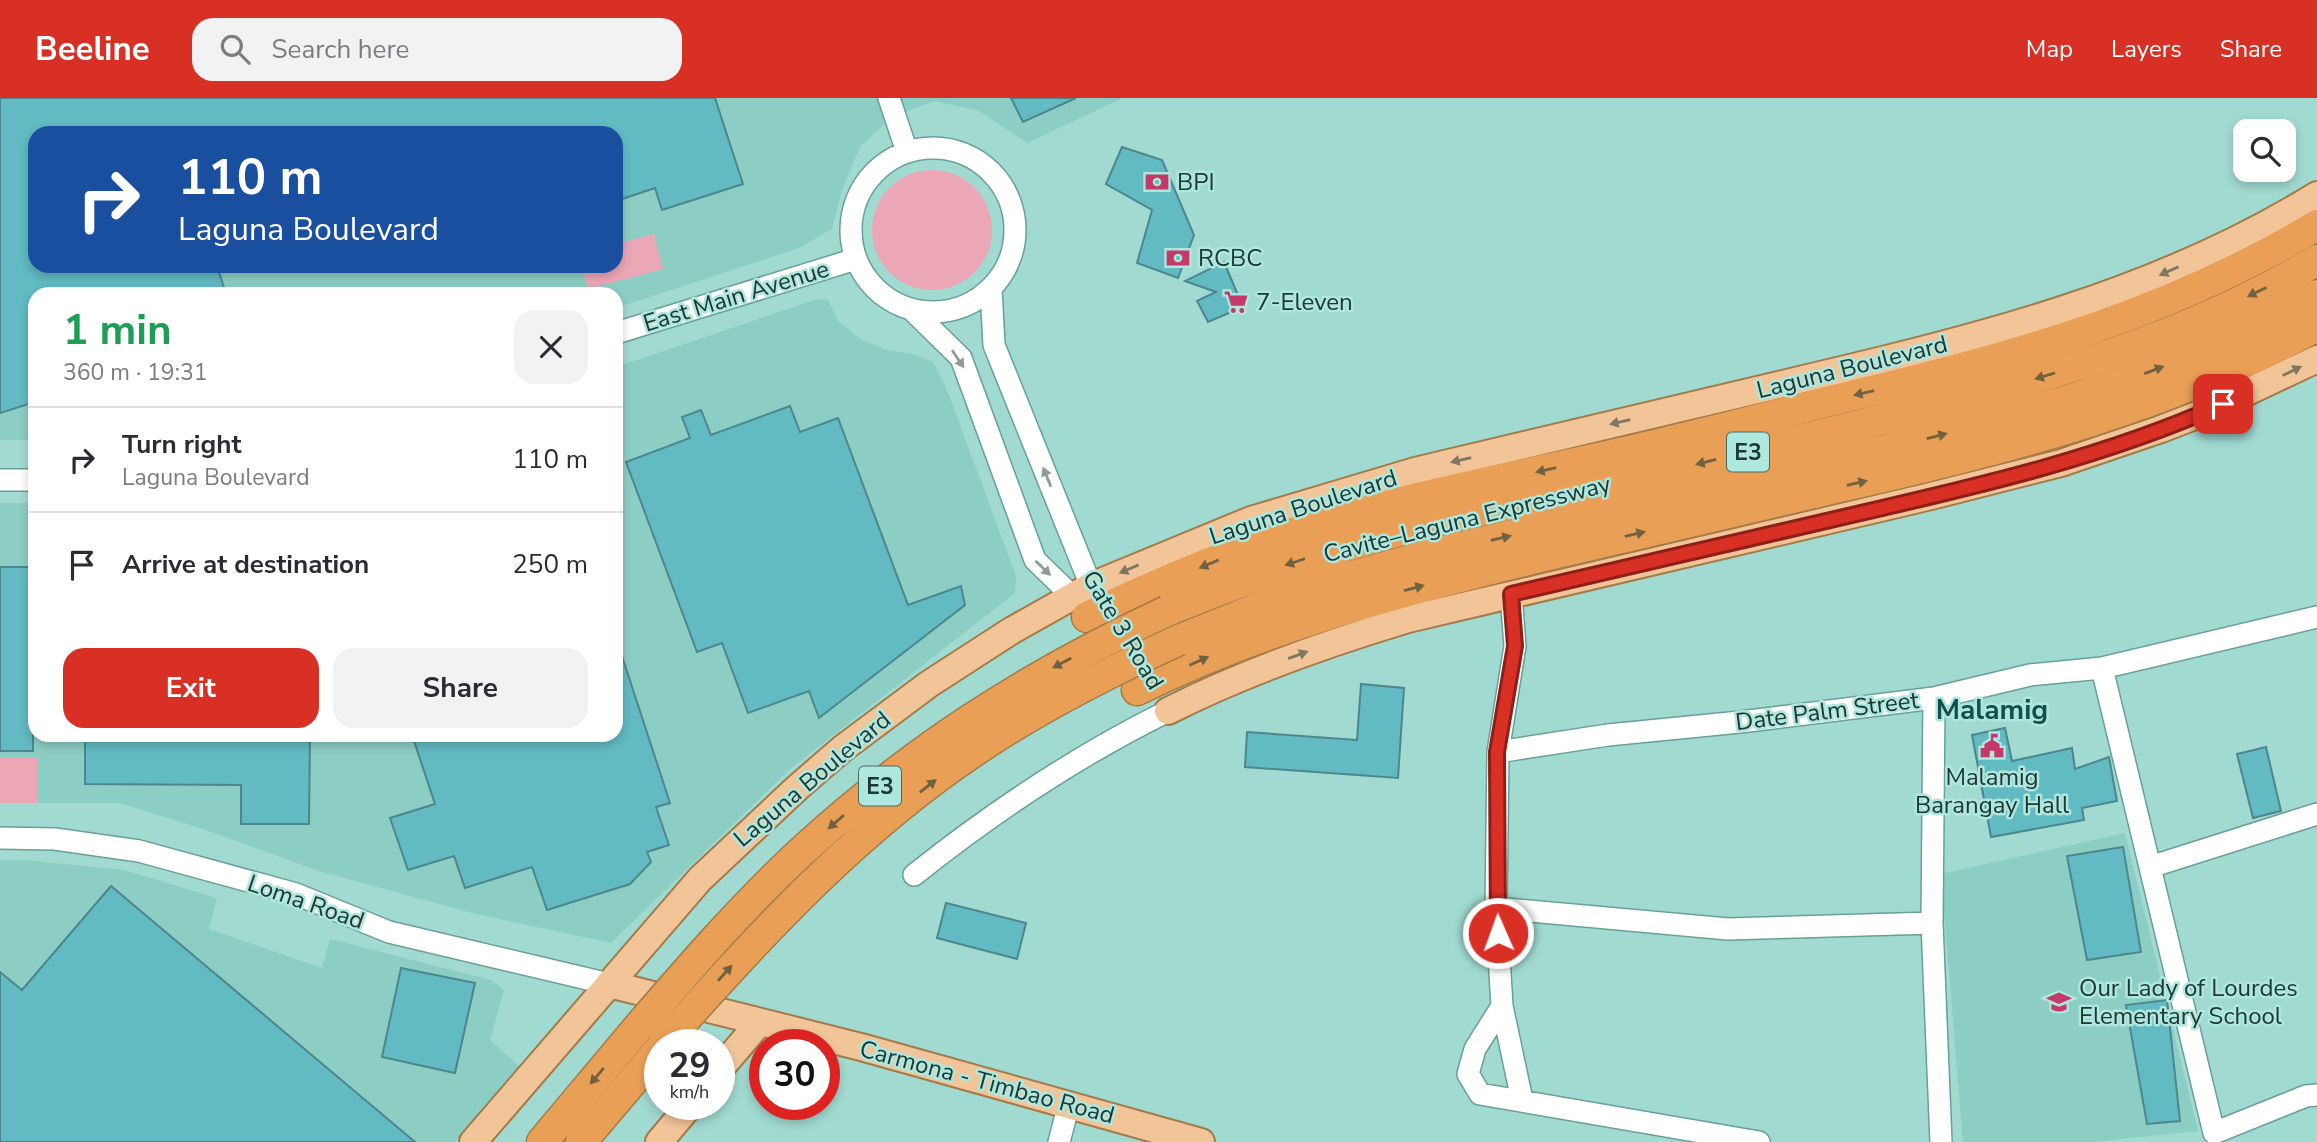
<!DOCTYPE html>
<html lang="en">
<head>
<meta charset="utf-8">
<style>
  body { margin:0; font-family:"Nunito Sans",sans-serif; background:#f2f2f3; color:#2b2b33; height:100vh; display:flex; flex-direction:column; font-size:26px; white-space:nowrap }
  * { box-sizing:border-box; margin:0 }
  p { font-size:23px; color:#7c7c81 }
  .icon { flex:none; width:38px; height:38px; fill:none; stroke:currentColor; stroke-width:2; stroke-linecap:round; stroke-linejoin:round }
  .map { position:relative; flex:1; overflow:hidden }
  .sheet { position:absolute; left:28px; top:189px; width:595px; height:455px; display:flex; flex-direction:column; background:#fff; border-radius:21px; box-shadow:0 4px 10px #0003 }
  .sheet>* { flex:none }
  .top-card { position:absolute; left:28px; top:28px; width:595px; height:147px; border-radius:21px; box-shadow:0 4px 10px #0003; background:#1a4fa0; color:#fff; overflow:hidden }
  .controls { position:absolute; left:2233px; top:21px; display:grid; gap:14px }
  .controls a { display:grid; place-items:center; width:63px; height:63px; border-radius:14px; background:#fff; box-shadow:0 4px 10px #0003; font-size:35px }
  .speed { position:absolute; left:644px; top:931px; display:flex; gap:14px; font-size:35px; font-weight:700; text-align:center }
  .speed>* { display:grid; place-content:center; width:91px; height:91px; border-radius:50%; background:#fff; box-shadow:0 4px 10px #0003; line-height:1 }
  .speed small { font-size:18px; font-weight:400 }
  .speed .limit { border:10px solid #d22; background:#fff; color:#111 }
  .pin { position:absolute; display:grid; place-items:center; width:60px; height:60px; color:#fff; margin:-30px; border-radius:14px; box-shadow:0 4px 10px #0006 }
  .me { position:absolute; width:77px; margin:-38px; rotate:358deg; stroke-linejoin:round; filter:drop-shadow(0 0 5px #0008) }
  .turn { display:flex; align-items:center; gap:24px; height:147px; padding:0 35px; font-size:32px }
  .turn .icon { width:91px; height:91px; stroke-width:2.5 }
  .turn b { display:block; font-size:49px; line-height:60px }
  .round { display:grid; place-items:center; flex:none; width:74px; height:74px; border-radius:21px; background:#f2f2f3 }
  .head { display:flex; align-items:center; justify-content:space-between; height:119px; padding:0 35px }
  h1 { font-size:42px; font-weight:700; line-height:52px; color:#1e9e55 }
  .primary-button { display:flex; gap:14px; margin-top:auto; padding:14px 35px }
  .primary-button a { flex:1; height:80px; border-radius:21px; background:#d93025; color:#fff; font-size:28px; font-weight:700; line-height:80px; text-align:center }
  .primary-button a+a { background:#f2f2f3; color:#2b2b33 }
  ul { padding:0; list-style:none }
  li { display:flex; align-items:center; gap:21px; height:105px; padding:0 35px; border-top:2px solid #e1e1e2 }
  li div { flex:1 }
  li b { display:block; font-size:26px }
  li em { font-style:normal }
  header { display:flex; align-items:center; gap:42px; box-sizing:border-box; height:98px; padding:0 35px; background:#d93025; color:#fff }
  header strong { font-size:33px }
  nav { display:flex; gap:38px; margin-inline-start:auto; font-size:24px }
  .search { width:490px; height:63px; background:#f2f2f3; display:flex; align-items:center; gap:18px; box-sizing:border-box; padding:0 24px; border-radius:21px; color:#7c7c81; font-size:26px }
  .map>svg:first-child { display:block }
</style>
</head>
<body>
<header>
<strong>Beeline</strong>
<div class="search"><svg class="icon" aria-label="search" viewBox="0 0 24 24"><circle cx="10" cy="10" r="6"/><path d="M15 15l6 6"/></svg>Search here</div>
<nav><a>Map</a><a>Layers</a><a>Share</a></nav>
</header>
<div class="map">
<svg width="2317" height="1044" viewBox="0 0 2317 1044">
  <rect width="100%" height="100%" fill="#a1dad1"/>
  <path fill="#8ccec4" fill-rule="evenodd" d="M0,0h1123l-96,45 -48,-32 -45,-10 -42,16 -32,30 -17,40 -11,42 -33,19 -183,60v-14h-581v146h-35zM35,35h581v133h-581z
    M818,201l10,1 10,21 24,19 25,10 26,4 20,8 13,25 70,189 -1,17 -226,177 -178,173 -135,-29 -157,-43 -116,-42 -83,-26h-120v-300h35v232h581v-363l6,-7z
    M2125,735l73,298 -107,11h-128l-22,-268z
    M0,762h24l100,10 93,28 -8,31 113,39 8,-29 161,41 13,10 -14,50 30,27 -65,75h-455z"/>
  <path fill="#eca7b6" d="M872 132a60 60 0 1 1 120 0a60 60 0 1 1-120 0Z
    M654,136l9,35 -75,20 -6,-23h34v-22z
    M0,660h38v45h-38z"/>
  <path fill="#62bac3" stroke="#4d868c" stroke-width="2" d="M0,0h715l28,86 -81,26 -7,-22 -39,13v-68h-581v133h182l9,28h-191v108l-35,11z
    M1011,0h65l-53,24z
    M1122,49l40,13 32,75 -16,43 -41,-15 15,-53 -46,-26z
    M1224,164l19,45 -35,15 -11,-21 19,-9 -31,-11z
    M790,308l10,26 38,-14 70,187 53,-19 4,19 -146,113 -10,-27 -61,22 -26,-70 -25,9 -71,-190 64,-24 -8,-21 19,-7 10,25z
    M0,469h33v184h-33z
    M616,549h3l51,156 -14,4 13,38 -22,7 4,10 -21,22 -83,26 -15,-43 -67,21 -11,-32 -46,14 -18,-52 45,-14 -23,-69h204z
    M1361,586l43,4 -6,90 -153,-11 2,-35 110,8z
    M2005,630l7,33 60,-13 3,21 34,-12 8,44 -35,7 2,12 -93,17 -19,-102z
    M85,637h225l-1,89h-68v-39l-156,-1z
    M2266,649l15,64 -28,7 -16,-64z
    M2123,749l18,105 -54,8 -20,-104z
    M111,788l304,256h-415v-170l22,18z
    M946,805l80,20 -9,36 -80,-21z
    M401,870l74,15 -20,90 -73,-16z
    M2167,902l13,121 -33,3 -21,-119z"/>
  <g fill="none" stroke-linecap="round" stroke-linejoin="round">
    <g stroke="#68a098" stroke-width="24">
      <path id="minor" d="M889,0l18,54
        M851 132a82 82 0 1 1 164 0a82 82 0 1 1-164 0Z
        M991,191l3,56 97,241
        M911,211l50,49 74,202 36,35
        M616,235l240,-74
        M0,382h35
        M1511,496l4,52 -17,106 -2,156 6,98 20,94
        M2102,570l112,465 92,-37 11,-1
        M1934,600l-2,225 9,219
        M1498,654l110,-17 132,-13 194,-24 96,-23 72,-7 215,-51
        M0,740l55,1 84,12 157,43 93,38 220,52
        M2150,769l167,-53
        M914,777c79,-63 163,-119 254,-164
        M1496,810l232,21 204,-6
        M1502,908l-27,43 -7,25 12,20 279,48
        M1059,1044l10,-38"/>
    </g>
    <g stroke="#a37b49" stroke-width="30">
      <path id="major" d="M1168,613c77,-39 157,-67 240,-92l519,-122 134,-34 100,-34 44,-17 112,-53
        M609,886l252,63 340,95
        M719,972l41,-48
        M473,1044l227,-263 97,-91 45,-39 87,-65 82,-53 80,-45 160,-66 164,-49c126,-30 251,-60 376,-89 182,-43 365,-87 526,-187
        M659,1044l32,-38"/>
    </g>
    <g stroke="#a37b49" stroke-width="33">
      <path id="highway" d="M1167,513c84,-35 170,-64 258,-87 76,-19 154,-33 231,-50 87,-20 173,-41 259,-63 139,-35 279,-77 402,-151
        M1087,519c66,-32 135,-61 205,-84 111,-36 228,-57 341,-83 74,-17 148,-37 222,-55 163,-39 317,-82 462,-170
        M1179,542l99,-40 54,-18 106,-30 450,-103 181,-49 56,-19 111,-45 81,-41
        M1137,592c126,-62 259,-98 395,-131 107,-26 214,-50 321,-75 159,-36 321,-79 464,-158
        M542,1044l99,-118
        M581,1044l79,-93"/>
    </g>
    <use href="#minor" stroke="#fff" stroke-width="21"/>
    <use href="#major" stroke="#f2c599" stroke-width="26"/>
    <use href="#highway" stroke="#e99f55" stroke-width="30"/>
    <g stroke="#a37b49" stroke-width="33" stroke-linecap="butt">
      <path id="highway-bridge" d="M641,926c51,-59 102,-118 159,-171 112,-103 229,-178 367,-242
        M664,945c96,-109 196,-217 318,-297 63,-42 129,-75 197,-106"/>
    </g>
    <use href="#highway-bridge" stroke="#e99f55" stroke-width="30"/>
  </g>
  <defs><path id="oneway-solid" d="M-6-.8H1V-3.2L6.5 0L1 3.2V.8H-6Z" transform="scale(1.75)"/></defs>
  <g fill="#7e7761">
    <use href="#oneway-solid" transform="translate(2169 173) rotate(156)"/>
    <use href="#oneway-solid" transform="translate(2292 273) rotate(-26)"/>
    <use href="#oneway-solid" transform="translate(1620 324) rotate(167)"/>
    <use href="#oneway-solid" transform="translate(1461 362) rotate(167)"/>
    <use href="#oneway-solid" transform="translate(1129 471) rotate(157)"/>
    <use href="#oneway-solid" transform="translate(1298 557) rotate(-20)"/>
  </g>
  <g fill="#706141">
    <use href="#oneway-solid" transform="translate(2257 194) rotate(154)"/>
    <use href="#oneway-solid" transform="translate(2154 272) rotate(-21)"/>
    <use href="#oneway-solid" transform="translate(2045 278) rotate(163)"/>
    <use href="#oneway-solid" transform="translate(1864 295) rotate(167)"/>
    <use href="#oneway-solid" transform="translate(1937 338) rotate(-14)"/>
    <use href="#oneway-solid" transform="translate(1706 364) rotate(166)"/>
    <use href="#oneway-solid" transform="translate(1546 372) rotate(167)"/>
    <use href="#oneway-solid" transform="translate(1857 385) rotate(-13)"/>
    <use href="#oneway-solid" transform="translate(1635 436) rotate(-13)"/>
    <use href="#oneway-solid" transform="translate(1501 440) rotate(-13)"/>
    <use href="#oneway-solid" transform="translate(1295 464) rotate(162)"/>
    <use href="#oneway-solid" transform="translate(1209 466) rotate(157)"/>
    <use href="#oneway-solid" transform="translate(1414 490) rotate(-15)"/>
    <use href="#oneway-solid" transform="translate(1199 563) rotate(-24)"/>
    <use href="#oneway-solid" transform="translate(1062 565) rotate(152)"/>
    <use href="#oneway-solid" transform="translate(928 688) rotate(-38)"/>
    <use href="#oneway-solid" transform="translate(836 724) rotate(139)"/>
    <use href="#oneway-solid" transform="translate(725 875) rotate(-48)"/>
    <use href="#oneway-solid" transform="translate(597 978) rotate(130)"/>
  </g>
  <g fill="#909b9a">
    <use href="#oneway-solid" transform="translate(958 261) rotate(56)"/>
    <use href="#oneway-solid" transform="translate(1047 379) rotate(-112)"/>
    <use href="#oneway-solid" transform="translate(1043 470) rotate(44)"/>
  </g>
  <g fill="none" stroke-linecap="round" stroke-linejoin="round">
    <g stroke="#8d1f18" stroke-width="18">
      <path id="route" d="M1498,835l-1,-181 18,-106 -4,-52c114,-26 227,-53 341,-79 126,-29 253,-58 371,-111"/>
    </g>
    <use href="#route" stroke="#d93025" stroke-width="12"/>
  </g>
  <defs>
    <g id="bank-bare" transform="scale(1.89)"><path d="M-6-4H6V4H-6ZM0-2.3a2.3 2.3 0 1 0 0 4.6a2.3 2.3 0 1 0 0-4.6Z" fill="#c53969" stroke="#ade7de" stroke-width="2.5" paint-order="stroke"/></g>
    <g id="supermarket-bare" transform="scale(1.89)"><path d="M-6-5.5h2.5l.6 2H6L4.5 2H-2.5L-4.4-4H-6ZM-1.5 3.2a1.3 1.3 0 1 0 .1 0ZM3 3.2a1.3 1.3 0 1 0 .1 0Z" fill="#c53969" stroke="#ade7de" stroke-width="2.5" paint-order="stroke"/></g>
    <g id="civic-bare" transform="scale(1.89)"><path d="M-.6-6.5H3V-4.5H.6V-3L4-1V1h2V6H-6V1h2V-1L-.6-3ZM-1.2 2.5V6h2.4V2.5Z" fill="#c53969" stroke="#ade7de" stroke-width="2.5" paint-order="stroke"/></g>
    <g id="school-bare" transform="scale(1.89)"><path d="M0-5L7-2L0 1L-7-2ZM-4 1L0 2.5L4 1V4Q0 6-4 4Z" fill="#c53969" stroke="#ade7de" stroke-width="2.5" paint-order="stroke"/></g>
  </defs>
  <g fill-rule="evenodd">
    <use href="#bank-bare" x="1157" y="84"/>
    <use href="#bank-bare" x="1178" y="160"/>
    <use href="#supermarket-bare" x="1236" y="204"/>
    <use href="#civic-bare" x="1992" y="648"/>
    <use href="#school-bare" x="2059" y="904"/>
  </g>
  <g text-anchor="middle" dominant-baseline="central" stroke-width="5" stroke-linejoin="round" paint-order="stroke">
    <g fill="#ade7de" stroke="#4a6c67" stroke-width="2">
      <rect x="1727" y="334.5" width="42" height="39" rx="5"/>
      <rect x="859" y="668.5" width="42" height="39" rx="5"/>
    </g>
    <g font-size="23" font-weight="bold" fill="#203734">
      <text x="1748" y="354">E3</text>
      <text x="880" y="688">E3</text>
    </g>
    <g font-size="24" fill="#203734" stroke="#ade7de" text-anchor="start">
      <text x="1177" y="84">BPI</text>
      <text x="1198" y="160">RCBC</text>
      <text x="1256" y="204">7-Eleven</text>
      <text x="1992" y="679" text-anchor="middle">Malamig<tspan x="1992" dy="28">Barangay Hall</tspan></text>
      <text x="2079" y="890">Our Lady of Lourdes<tspan x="2079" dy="28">Elementary School</tspan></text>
    </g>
    <g font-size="24" fill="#203734" stroke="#ade7de">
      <text transform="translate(736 198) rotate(-17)">East Main Avenue</text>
      <text transform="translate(1852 269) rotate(-14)">Laguna Boulevard</text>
      <text transform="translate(1303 409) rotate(-18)">Laguna Boulevard</text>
      <text transform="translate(1467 421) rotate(-14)">Cavite–Laguna Expressway</text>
      <text transform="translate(1123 532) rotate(59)">Gate 3 Road</text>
      <text transform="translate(1827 613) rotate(-7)">Date Palm Street</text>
      <text transform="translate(812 681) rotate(-40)">Laguna Boulevard</text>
      <text transform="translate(306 804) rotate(19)">Loma Road</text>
      <text transform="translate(987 984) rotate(15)">Carmona - Timbao Road</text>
    </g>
    <g font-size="28" font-weight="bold" fill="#144f49" stroke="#ade7de">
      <text x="1992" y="612">Malamig</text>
    </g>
  </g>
</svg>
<div class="controls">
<a><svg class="icon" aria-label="search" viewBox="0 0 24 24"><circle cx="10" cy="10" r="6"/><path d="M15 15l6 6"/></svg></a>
</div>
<div class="speed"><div>29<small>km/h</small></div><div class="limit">30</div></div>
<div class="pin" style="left:2223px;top:306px;background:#d93025"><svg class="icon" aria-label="arrive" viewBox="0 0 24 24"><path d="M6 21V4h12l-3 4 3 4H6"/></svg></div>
<svg class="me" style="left:1498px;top:835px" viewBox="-20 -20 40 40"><circle r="17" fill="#d93025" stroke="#fff" stroke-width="3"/><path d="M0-11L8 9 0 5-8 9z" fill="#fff"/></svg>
<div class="top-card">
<div class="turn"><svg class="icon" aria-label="right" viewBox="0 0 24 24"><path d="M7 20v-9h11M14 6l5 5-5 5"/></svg><div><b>110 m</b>Laguna Boulevard</div></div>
</div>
<section class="sheet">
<div class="head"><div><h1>1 min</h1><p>360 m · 19:31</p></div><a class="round"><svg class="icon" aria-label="close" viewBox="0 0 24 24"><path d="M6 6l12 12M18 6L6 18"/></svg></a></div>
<ul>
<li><svg class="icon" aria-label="right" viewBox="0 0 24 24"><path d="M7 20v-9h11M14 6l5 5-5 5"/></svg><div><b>Turn right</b><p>Laguna Boulevard</p></div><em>110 m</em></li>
<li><svg class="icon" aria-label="arrive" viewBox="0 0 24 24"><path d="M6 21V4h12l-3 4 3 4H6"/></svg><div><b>Arrive at destination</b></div><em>250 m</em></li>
</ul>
<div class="primary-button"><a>Exit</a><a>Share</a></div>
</section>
</div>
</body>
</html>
